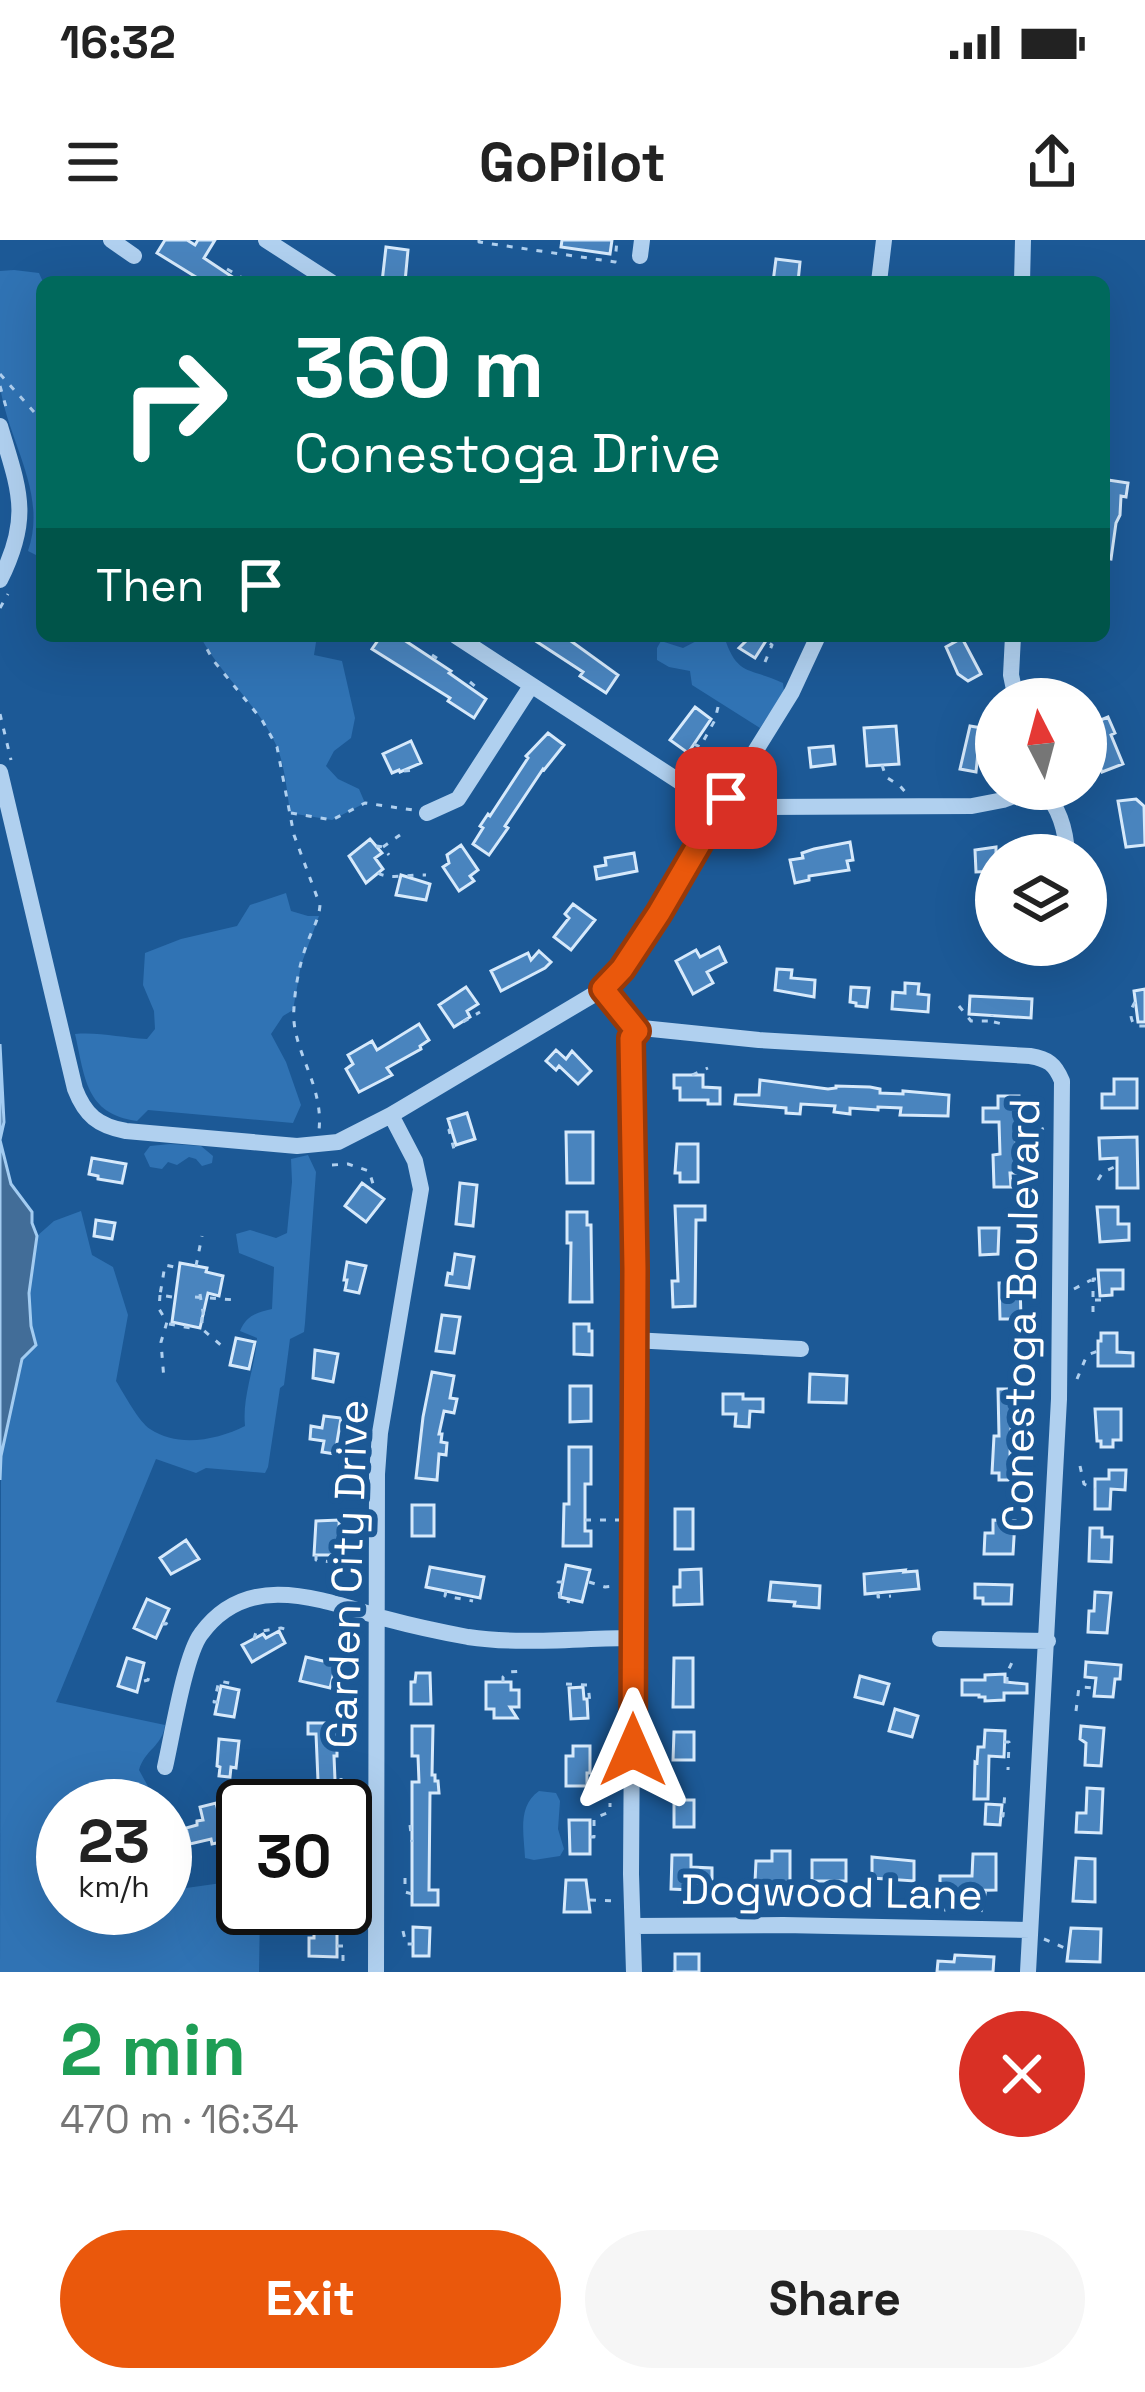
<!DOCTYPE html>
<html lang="en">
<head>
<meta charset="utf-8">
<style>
  body { margin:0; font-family:"Space Grotesk",sans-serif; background:#f6f6f6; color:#222; height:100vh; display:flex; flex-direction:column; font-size:45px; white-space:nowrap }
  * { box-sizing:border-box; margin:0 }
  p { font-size:39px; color:#767676 }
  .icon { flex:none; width:66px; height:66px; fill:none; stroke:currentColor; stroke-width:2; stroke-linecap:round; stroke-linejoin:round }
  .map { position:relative; height:1732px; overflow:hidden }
  .sheet { display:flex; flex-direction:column; background:#fff; flex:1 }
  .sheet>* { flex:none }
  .hud { position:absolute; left:36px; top:36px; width:1074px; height:366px; border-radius:18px; box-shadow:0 12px 48px #0002; background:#00695c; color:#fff; overflow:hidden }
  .needle { width:78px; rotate:354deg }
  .tools { position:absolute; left:975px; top:438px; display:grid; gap:24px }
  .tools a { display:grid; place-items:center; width:132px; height:132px; border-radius:50%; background:#fff; box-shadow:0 12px 48px #0002; font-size:60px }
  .speed { position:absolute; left:36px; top:1539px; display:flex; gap:24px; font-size:60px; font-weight:700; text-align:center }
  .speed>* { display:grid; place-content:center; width:156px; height:156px; border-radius:50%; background:#fff; box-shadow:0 12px 48px #0002; line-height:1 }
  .speed small { font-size:30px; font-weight:400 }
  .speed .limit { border:6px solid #111; border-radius:18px; background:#fff; color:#111 }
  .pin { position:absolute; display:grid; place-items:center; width:102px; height:102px; color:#fff; margin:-51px; border-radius:24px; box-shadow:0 6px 18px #0006 }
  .me { position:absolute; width:132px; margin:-66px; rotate:0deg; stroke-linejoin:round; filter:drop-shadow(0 0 9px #0008) }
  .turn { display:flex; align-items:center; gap:42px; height:252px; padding:0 60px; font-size:54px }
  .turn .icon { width:156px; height:156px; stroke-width:2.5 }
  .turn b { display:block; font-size:84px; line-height:102px }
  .then { display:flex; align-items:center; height:114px; padding:0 60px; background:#0003; gap:24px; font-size:45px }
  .round { display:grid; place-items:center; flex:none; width:126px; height:126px; border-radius:63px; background:#f6f6f6 }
  .head { display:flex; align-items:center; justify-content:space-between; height:204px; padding:0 60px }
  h1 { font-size:72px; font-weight:700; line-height:90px; color:#1e9e55 }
  .button { display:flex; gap:24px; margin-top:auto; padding:24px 60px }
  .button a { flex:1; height:138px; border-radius:72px; background:#ea580c; color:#fff; font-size:48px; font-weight:700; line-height:138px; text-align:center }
  .button a+a { background:#f6f6f6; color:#222 }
  .status { display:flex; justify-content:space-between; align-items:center; height:84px; padding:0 60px; background:#fff; direction:ltr }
  .status svg { height:33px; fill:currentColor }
  header { display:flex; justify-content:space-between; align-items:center; height:156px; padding:0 60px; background:#fff; font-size:54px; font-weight:700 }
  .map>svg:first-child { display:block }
</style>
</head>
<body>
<div class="status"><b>16:32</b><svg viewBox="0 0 49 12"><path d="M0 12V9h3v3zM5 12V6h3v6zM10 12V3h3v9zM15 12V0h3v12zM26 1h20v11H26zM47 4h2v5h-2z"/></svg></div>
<header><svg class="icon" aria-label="menu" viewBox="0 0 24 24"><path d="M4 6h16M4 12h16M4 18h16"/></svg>GoPilot<svg class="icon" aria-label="share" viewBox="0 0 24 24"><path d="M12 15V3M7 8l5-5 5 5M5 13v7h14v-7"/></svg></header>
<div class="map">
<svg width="1145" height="1732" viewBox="0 0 1145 1732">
  <rect width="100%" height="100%" fill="#1c5996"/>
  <path fill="#3073b4" d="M14,30l25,3 4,9 -1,276 -14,-7c20,-58 -20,-109 -28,-165 0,-33 0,-81 0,-115z
    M200,396h117l-3,19 28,6 13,57 -4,20 -17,13 -8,15 12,13 21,10 6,14 -33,17 -42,-7c-3,-22 -5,-46 -13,-66 -18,-42 -56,-71 -77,-111z
    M706,396h18c13,41 25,31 59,47l1,9 -24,36 -68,-43 -2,-14 -21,-4 -12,-7v-12l4,-7 22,7z
    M286,653l5,18 17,5h11l-18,49 -8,45 -10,6 -12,18 15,28 15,43 -8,18 -145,-13 -11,11c-52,-7 -52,-44 -62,-87 25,-2 47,4 72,5l8,-10 -1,-18 -11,-26 2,-32 36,-14 56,-13 13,-21z
    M170,904l31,2 12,10 -1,7 -10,3 -6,-7 -7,-2 -12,8 -9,-3 -6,7 -12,-2 -6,-13 6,-8z
    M308,915l8,17 -11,151 -1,9 -14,7 -6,46 -4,3 -12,79 -3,6 -59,-5 -10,5 -40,-14 -100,243 109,23c-3,22 -20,24 -26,45l11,20 1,16h-88v102h102v-17l78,-11v28h17l-1,64h-259l1,-516 21,-97 14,-14 -5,-18 -2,-34 8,-57 17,-15 27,-10 11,44 21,12 15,48 -12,66c8,13 23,41 34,48 28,19 67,11 95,-3 -3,-30 10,-58 12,-88l-17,-7c7,-16 16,-18 32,-22l2,-42 -35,-14 -3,-19 14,-4 26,8 11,-5 5,-51 -1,-23z
    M539,1551l17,2 4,8 -2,28 6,20 -4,7 -26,4 -9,-2c-1,-24 -8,-52 14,-67z"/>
  <path fill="#426d98" stroke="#a3ccf1" stroke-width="3" d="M0,804l4,78 -4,18 11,44 21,28v11l5,13 -8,57 2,33 5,19 -14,14 -21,97 -1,24z"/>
  <path fill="#4984be" stroke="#d6e9fb" stroke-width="3" d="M165,0h22l8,5 3,-5h17l-11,18 36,24h-36l-47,-29z
    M562,0h50l-2,14 -49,-7z
    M386,7l22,3 -3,32h-23z
    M776,19l24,3 -2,20h-25z
    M1108,240l20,3 -2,14 -5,-1 -1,19 -4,8 -5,36 -7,-1v-73l3,1z
    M381,396h17l53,35 -2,2 37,26 -12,19 -26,-17 2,-3 -78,-49z
    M528,396h36l54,39 -12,18 -26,-17 3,-4z
    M751,396h18l-14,22 -16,-10z
    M962,398l19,36 -13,7 -10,-7 -12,-27z
    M695,467l16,12 -23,34 -18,-13z
    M1108,477l7,16 -4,2 12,29 -21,8 -16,-38v-8z
    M896,486l3,38 -32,2 -3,-38z
    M970,486l18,3 -3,24 -7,-1 -2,20 -16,-3z
    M548,493l16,12 -20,25 -1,-1 -38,57 3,2 -19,27 -16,-11 10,-16 -3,-2 8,-12 2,2 38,-58 -2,-2z
    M411,501l10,22 -21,9 -1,-2 -7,3 -9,-19z
    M833,506l2,18 -24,3 -2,-19z
    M1136,559l8,7 1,39 -19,2 -8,-46z
    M370,599l12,14 -7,5 8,11 -17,14 -17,-27z
    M850,602l3,18 -6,1 2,9 -40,6v4l-14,3 -5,-23 13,-2 -1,-5 12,-4z
    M461,605l17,25 -8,6 4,5 -15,10 -16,-24 6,-4 -2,-8z
    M996,607v24l-20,1 -1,-22z
    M634,613l3,18 -40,8 -2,-12 11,-2 -1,-7z
    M401,635l29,9 -4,16 -30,-5z
    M573,664l22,16 -24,30 -17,-13 15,-19 -4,-4z
    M719,707l7,15 -19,10 6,11 -20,11 -17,-33 20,-11 4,7z
    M539,711l12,11 -6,6 -44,23 -10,-20 37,-18 3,7z
    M777,729l15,1 -1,8 24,2 -1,17 -39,-7z
    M905,743l14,1 -1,10 11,1 -1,17 -36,-3 1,-17 12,1z
    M466,747l12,17 -11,7 3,6 -16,10 -15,-22z
    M851,747l18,1 -2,19 -11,-1v-3l-6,-1z
    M1145,749v33h-7l-4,-31z
    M970,756l62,3 -1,19 -62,-4z
    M419,784l10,16 -9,6 1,3 -34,19 5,7 -33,17 -13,-23 7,-5 -5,-9 24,-14 5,9z
    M556,810l10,9 6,-8 19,20 -13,13 -19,-18 -3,4 -10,-9z
    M674,835h29v12l17,1v16h-12v-4h-28v-12h-6z
    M1114,839h23v29h-35v-14h12z
    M760,840l68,9 8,-1v-2l34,1 10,2v4l23,1v-3l46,4 -1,21 -48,-1 1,-7 -23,-1v3l-28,-2v6l-16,-2 1,-6 -34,-2 -1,10 -14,-1v-5l-51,-4 1,-9h23z
    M998,856h21v11h4v20h-4v9h-3l1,26 5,-1v12h-12l1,14h-17l-1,-32 7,-1 -1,-32h-16v-14h15z
    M467,873l8,26 -19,6 -8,-26z
    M566,892h27v51h-26z
    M1137,897l1,51h-21v-30l-17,1 -1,-21z
    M677,904h21v38h-18v-9h-5z
    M92,918l34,6 -4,19 -24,-4v-3l-9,-2z
    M362,943l22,16 -18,23 -21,-16z
    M460,943l17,2 -4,41 -17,-2z
    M675,966h30v14h-9l-1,86 -22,1 -1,-26h6z
    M1097,967h21v17h11v16l-29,2z
    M567,972h20v13h4l1,77h-22l1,-59h-4z
    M96,980l19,3 -3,16 -18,-3z
    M979,988h20l-1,26 -18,1z
    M455,1014l19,3 -5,31 -23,-3 2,-12 4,1z
    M347,1022l19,4 -7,27 -14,-3 2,-10h-3z
    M180,1023l27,5 -1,4 17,4 -4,20 -11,-3 -8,35 -28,-6z
    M1098,1030h25v19h-11v6l-12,1z
    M999,1043h21l1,36h-21z
    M442,1075l18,2 -6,36 -18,-2z
    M574,1084h15v7h3v24l-18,-1z
    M1101,1093h16v19l16,1v13h-35v-25h3z
    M236,1098l19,4 -6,27 -19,-4z
    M315,1110l23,4 -5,28 -20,-4z
    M432,1132l22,4 -4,22 7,1 -3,14 -10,-2 -5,23h3l-1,8 6,1 -1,12 -7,-1 -2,26 -21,-2 7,-61z
    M810,1134l37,2 -1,27 -37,-1z
    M570,1146h21v35l-21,1z
    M998,1149h20l-1,10h4l-1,15h-5v15h-4l-1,25h4l-1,20h-2v6h-12v-7h-7l2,-37h5z
    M723,1154h20v5h20v13l-13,-1 -1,16 -14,-1 1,-12h-13z
    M1095,1169h26v31h-8v7h-12v-6h-4z
    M324,1176l17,2 -6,36 -13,-2 2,-11 -14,-2 1,-13 11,2z
    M569,1207h22v37h-6v47h6v15h-28l1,-42h5z
    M1109,1230h17l-1,20 -14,-1 -1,20h-15v-30h14z
    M412,1265h22v31h-22z
    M675,1269h18v40h-18z
    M339,1280l1,35h-26l2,-34z
    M993,1280l22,1 -2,33h-29l1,-21h8z
    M1090,1288h12v9h10l-1,25 -22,-1z
    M186,1300l13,19 -28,15 -11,-16z
    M566,1325l24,5 -8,32 -22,-5z
    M430,1327l54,10 -4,21 -54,-11z
    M701,1329l1,35 -28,1v-18h6v-17z
    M905,1330l-1,2 13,-1 2,18 -54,5 -1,-20z
    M771,1342l49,4 -1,22 -25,-2 1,-4 -26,-2z
    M975,1344l37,1 -1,19h-28v-6h-8z
    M1095,1352l16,1 -4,40 -19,-1 1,-21h5z
    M147,1359l22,10 -13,29 -22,-10z
    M279,1391l6,12 -33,19 -10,-17 21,-11 3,4z
    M306,1417l30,7 -6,24 -30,-7z
    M127,1418l17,5 -7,29 -19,-6z
    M674,1418h19v49h-20z
    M1086,1422l35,3 -1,14h-5l-2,18 -19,-1 2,-18 -11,-1z
    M416,1433h14l1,31h-20v-22h4z
    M1005,1434v8l22,2v9h-23v7l-19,1v-4h-6v-2h-17v-15h23v-5z
    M860,1436l29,8 -6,20 -28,-7z
    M486,1442h25v8h8v17h-9l7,11h-23v-9h-8z
    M221,1446l18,4 -5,27 -19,-3z
    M583,1447l1,12h3l1,19 -17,1 -2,-31z
    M895,1469l23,7 -6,21 -23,-6z
    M308,1483h31v22h-2v11h-3l2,48h-17l-3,-70h-8z
    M412,1486h21l-1,49h3v6h3l1,12h-9l-1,97h9v15h-26v-123h7l-1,-26h-6z
    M1081,1486l23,2 -3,38 -16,-1 1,-22 -6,-4z
    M985,1490l20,1 -1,26 -15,-1 -1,43h-14l1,-37 2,1 1,-16h6z
    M674,1492h20v28h-21z
    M219,1499l20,2 -3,27 -5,-1 -1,10 -11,-1 1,-9 -3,-1z
    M573,1506h17v27h-3v13h-21v-30h7z
    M1087,1548l16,1 -2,44 -25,-1 1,-19h9z
    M674,1560h20v27h-20z
    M216,1563l10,38 -14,3 -1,-5 -21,5 -4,-16 11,-3v-4l6,-1 -3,-13z
    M986,1564l16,1 -2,20 -15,-1z
    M569,1580h21v34h-20z
    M772,1611h18v31h-35l1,-21h16z
    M973,1614h23v36l-56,1v-15h32z
    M672,1615h19v12l21,1v15h-22v7l-19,-1z
    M872,1617l42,4v20l-42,-3z
    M1076,1618l19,1v43l-22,-1z
    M812,1620h34v21h-34z
    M566,1640h20l4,32h-26z
    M337,1687v30l-28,-1v-18h5v-10z
    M413,1687l17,1 -1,28h-16z
    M1071,1688l30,1 -1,33 -33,-1z
    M675,1714h24v18h-24z
    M955,1715l39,2 -1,15h-56l1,-11 16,1z"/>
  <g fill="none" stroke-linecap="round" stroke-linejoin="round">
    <path stroke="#b0d0ef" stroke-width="3" stroke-dasharray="6 9" stroke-linecap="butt" d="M479,0v2l136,20 2,-22
      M227,29l22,13
      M0,134l42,47
      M0,146l8,28
      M0,368l8,-14
      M200,396l13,24 49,60 15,27 17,88 26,70c-1,14 -7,23 -12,36 -8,20 -13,46 -14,67 -4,41 30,75 25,122
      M402,399l1,-3
      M432,415l9,6 -1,3
      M765,422l7,-17 -6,-4
      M470,442l6,5v5
      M0,474l11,46
      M694,504l6,3 15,-27 3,-13
      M882,525l4,12 14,9 6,7
      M404,531l10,-1
      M291,573l41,7 33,-17 48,7
      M376,606l7,1 6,8
      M383,607l17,-12
      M378,633c11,7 34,1 48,2
      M1135,762c-5,8 -6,15 0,24h10
      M959,766l12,15h21v-6
      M463,782l17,-10
      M994,782l13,3
      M692,835l16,-7
      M1023,869h9l11,21
      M451,890h-2l7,27
      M332,925l16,-1 21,7 5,16 -1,4
      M1098,940l5,-8 14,-6
      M196,1026l6,-30
      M1074,1049l17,-9
      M200,1054l4,24
      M160,1055l-1,14 8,13 -6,20 3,38
      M172,1057l-12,-2 5,-30 14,3
      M195,1057l41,3
      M1095,1060h8l3,-5
      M1093,1072v-33h5
      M202,1077v12l20,17
      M169,1084l22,4
      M1077,1139l10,-24 11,-4
      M1014,1220l11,-2 8,-16
      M1080,1226l4,18 11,5
      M585,1280h35
      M340,1292h21
      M316,1315v5l15,2
      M563,1342h-5l2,18 10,2
      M589,1342l16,5 11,-1
      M446,1351l-1,5 28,5
      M878,1353v4l13,-1
      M162,1384h4l4,-7
      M254,1399l2,-7 25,-4 11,3
      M330,1423l8,-2 5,10
      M144,1441l4,-1 2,-7
      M503,1442v-5l6,-5 14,-1
      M1007,1443v-10l8,-17
      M566,1444l22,1 2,18h-3
      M218,1462h-4l5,-21 15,3
      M1076,1471l3,-24 16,1
      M1004,1502h5l-1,28
      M335,1553h6v-20
      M1001,1575l2,1 2,-24
      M410,1585l2,17
      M590,1597h4v-19l16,-6v-9
      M405,1638v14l7,2
      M590,1660l28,1
      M344,1668l1,5
      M944,1670l13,-1v-18
      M981,1672l5,-22
      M403,1691l3,13h7
      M1044,1699l23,10
      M337,1706h6v20
      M673,1732l2,-1"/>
    <path stroke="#b0d0ef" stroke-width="16" d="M111,0l23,16
      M266,0l65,42
      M640,16l2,-16
      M879,42l5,-42
      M1022,42l1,-42
      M0,186c19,64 32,90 0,154
      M456,396l264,172
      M1013,396l-2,39 5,24
      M0,532l75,317c10,26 23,37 51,42l171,15 41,-4 53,-27 212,-126 20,-20 37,-56 60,-105 72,-116 26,-56
      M1042,549c18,19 24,41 25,66
      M728,556l15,9 17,2 212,-1 31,-6 30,-11
      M427,573l31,-14 73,-113
      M603,749l34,42
      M637,791l5,-3 117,12 271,16c18,3 25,8 32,25l-3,318 -31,573
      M633,1100l168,9
      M940,1399l108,2
      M165,1527c7,-30 20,-112 36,-133 48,-66 123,-33 186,-15 26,7 54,13 81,18 53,8 112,1 166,1
      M633,1686l150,-1 247,5
      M376,1732l1,-498 3,-41 41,-244 -6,-28 -24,-46
      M634,1732l-3,-98 4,-605 -4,-231 6,-7"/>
  </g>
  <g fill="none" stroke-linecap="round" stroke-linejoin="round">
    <g stroke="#983908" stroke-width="30">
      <path id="route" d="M633,1510l2,-481 -4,-231 6,-7 -34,-42 19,-20 37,-56 67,-115"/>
    </g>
    <use href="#route" stroke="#ea580c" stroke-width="21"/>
  </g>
  <g text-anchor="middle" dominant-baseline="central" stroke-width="12" stroke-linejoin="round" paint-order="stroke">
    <g font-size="42" fill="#fff" stroke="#1c5996">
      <text transform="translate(1021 1075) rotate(-89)">Conestoga Boulevard</text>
      <text transform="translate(347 1334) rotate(-88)">Garden City Drive</text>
      <text transform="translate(832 1652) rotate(1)">Dogwood Lane</text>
    </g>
  </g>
</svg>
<div class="tools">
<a><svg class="needle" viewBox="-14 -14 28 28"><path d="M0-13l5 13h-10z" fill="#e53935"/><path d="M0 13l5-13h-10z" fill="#767676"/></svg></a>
<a><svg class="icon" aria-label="layers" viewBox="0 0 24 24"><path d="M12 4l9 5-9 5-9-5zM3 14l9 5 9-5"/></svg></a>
</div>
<div class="speed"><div>23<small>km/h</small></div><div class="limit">30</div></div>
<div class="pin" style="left:726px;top:558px;background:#d93025"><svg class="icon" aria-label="arrive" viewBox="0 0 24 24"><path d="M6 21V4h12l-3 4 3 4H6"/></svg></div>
<svg class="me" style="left:633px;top:1510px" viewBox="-20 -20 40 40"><path d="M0-17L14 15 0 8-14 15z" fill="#ea580c" stroke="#fff" stroke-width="4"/></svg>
<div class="hud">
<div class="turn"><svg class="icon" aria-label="right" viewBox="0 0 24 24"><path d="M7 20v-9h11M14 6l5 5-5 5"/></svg><div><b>360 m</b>Conestoga Drive</div></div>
<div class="then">Then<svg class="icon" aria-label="arrive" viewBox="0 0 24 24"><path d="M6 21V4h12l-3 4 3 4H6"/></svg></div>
</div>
</div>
<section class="sheet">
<div class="head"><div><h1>2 min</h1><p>470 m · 16:34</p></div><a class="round" style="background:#d93025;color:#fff"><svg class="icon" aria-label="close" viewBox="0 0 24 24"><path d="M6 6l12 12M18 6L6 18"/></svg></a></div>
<div class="button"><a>Exit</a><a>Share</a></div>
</section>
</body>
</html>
